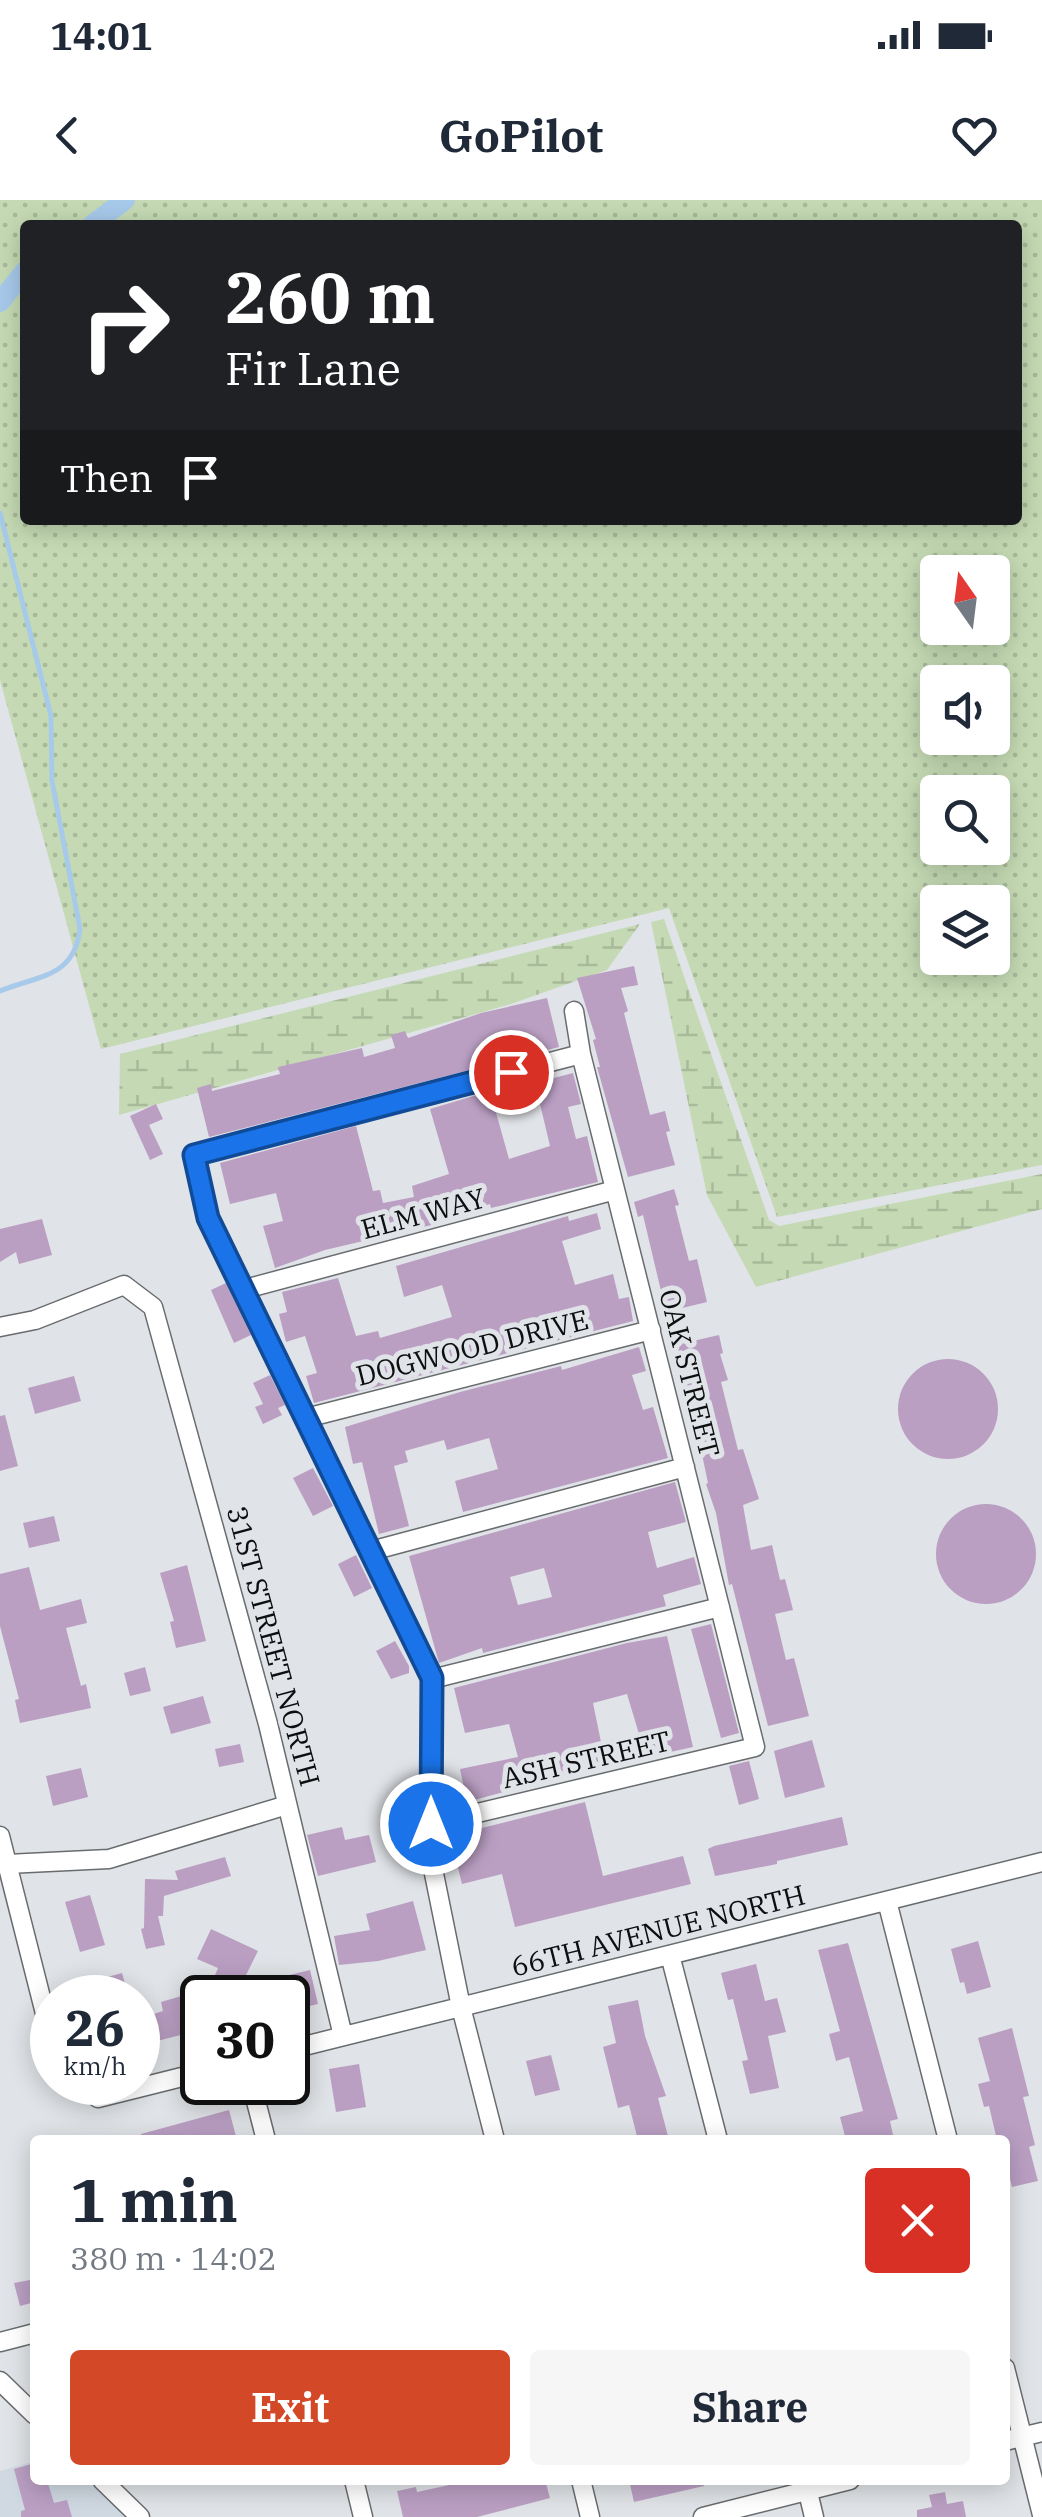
<!DOCTYPE html>
<html lang="en">
<head>
<meta charset="utf-8">
<style>
  body { margin:0; font-family:"IBM Plex Serif",serif; background:#f6f6f7; color:#1f2937; height:100vh; display:flex; flex-direction:column; font-size:38px; white-space:nowrap }
  * { box-sizing:border-box; margin:0 }
  p { font-size:32px; color:#747a83 }
  .icon { flex:none; width:55px; height:55px; fill:none; stroke:currentColor; stroke-width:2; stroke-linecap:round; stroke-linejoin:round }
  .map { position:relative; flex:1; overflow:hidden }
  .drawer { position:absolute; left:30px; top:1935px; width:980px; height:350px; display:flex; flex-direction:column; background:#fff; border-radius:10px; box-shadow:0 5px 25px #0003 }
  .drawer>* { flex:none }
  .hud { position:absolute; left:20px; top:20px; width:1002px; height:305px; border-radius:10px; box-shadow:0 5px 25px #0003; background:#202124; color:#fff; overflow:hidden }
  .needle { width:65px; rotate:346deg }
  .tools { position:absolute; left:920px; top:355px; display:grid; gap:20px }
  .tools a { display:grid; place-items:center; width:90px; height:90px; border-radius:10px; background:#fff; box-shadow:0 5px 25px #0003; font-size:50px }
  .speed { position:absolute; left:30px; top:1775px; display:flex; gap:20px; font-size:50px; font-weight:700; text-align:center }
  .speed>* { display:grid; place-content:center; width:130px; height:130px; border-radius:50%; background:#fff; box-shadow:0 5px 25px #0003; line-height:1 }
  .speed small { font-size:25px; font-weight:400 }
  .speed .limit { border:5px solid #111; border-radius:15px; background:#fff; color:#111 }
  .pin { position:absolute; display:grid; place-items:center; width:85px; height:85px; color:#fff; margin:-42px; border:5px solid #fff; border-radius:50%; box-shadow:0 2px 10px #0007 }
  .me { position:absolute; width:110px; margin:-55px; rotate:0deg; stroke-linejoin:round; filter:drop-shadow(0 0 8px #0008) }
  .turn { display:flex; align-items:center; gap:35px; height:210px; padding:0 40px; font-size:45px }
  .turn .icon { width:130px; height:130px; stroke-width:2.5 }
  .turn b { display:block; font-size:70px; line-height:85px }
  .then { display:flex; align-items:center; height:95px; padding:0 40px; background:#0003; gap:20px; font-size:38px }
  .round { display:grid; place-items:center; flex:none; width:105px; height:105px; border-radius:10px; background:#f6f6f7 }
  .headline { display:flex; align-items:center; justify-content:space-between; height:170px; padding:0 40px }
  h1 { font-size:60px; font-weight:700; line-height:75px }
  .button { display:flex; gap:20px; margin-top:auto; padding:20px 40px }
  .button a { flex:1; height:115px; border-radius:10px; background:#d34928; color:#fff; font-size:40px; font-weight:700; line-height:115px; text-align:center }
  .button a+a { background:#f6f6f7; color:#1f2937 }
  .status { display:flex; justify-content:space-between; align-items:center; height:70px; padding:0 50px; background:#fff; direction:ltr }
  .status svg { height:28px; fill:currentColor }
  header { display:flex; justify-content:space-between; align-items:center; height:130px; padding:0 40px; background:#fff; font-size:45px; font-weight:700 }
  .map>svg:first-child { display:block }
</style>
</head>
<body>
<div class="status"><b>14:01</b><svg viewBox="0 0 49 12"><path d="M0 12V9h3v3zM5 12V6h3v6zM10 12V3h3v9zM15 12V0h3v12zM26 1h20v11H26zM47 4h2v5h-2z"/></svg></div>
<header><svg class="icon" aria-label="back" viewBox="0 0 24 24"><path d="M15 5l-7 7 7 7"/></svg>GoPilot<svg class="icon" aria-label="heart" viewBox="0 0 24 24"><path d="M12 20l-8-8c-3-5 5-10 8-4 3-6 11-1 8 4z"/></svg></header>
<div class="map">
<svg width="1042" height="2317" viewBox="0 0 1042 2317">
  <defs>
    <pattern id="wetland-marsh" width="20" height="14" patternUnits="userSpaceOnUse" patternTransform="scale(2.5)"><rect width="20" height="14" fill="#c5dab4"/><path d="M1 5h8M5 5V1M11 12h8M15 12V8" fill="none" stroke="#a8ba9a"/></pattern>
    <pattern id="park-dots" width="8" height="8" patternUnits="userSpaceOnUse" patternTransform="scale(2.5)"><rect width="8" height="8" fill="#c5dab4"/><path d="M2 2h.1M6 6h.1" fill="none" stroke="#a8ba9a" stroke-width="1.8" stroke-linecap="round"/></pattern>
  </defs>
  <rect width="100%" height="100%" fill="#e0e3e7"/>
  <path fill="#d0d9e2" d="M35,2261v19h53l38,37h-126v-46z"/>
  <path fill="url(#wetland-marsh)" d="M664,719l105,301 10,6 263,-52v35l-286,78 -49,-92 -56,-273z
    M640,724l-33,46 -96,34 -392,111 1,-61z"/>
  <path fill="url(#park-dots)" fill-rule="evenodd" d="M0,0h1042v965l-265,52 -108,-309 -568,141 -101,-369zM25,25h993v295h-993zM938,372h54v56h-54zM938,482h54v56h-54zM938,592h54v56h-54zM938,702h54v56h-54z"/>
  <g fill="none" stroke-linecap="round" stroke-linejoin="round">
    <path stroke="#a7c9ea" stroke-width="5" d="M0,313l51,203 1,65 28,148c-6,49 -41,46 -80,62"/>
    <path stroke="#a7c9ea" stroke-width="20" d="M92,25l33,-25
      M0,102l25,-31"/>
  </g>
  <path fill="#ba9fc3" fill-rule="evenodd" d="M634,766l4,19 -17,3 7,23 -4,2 26,102 15,-4 5,20 -4,1 9,33 -47,12 -31,-110h3l-7,-27 3,-1 -19,-61z
    M547,798l12,49 -350,90 -12,-49 14,-4 1,7 68,-17 -2,-7 84,-19 2,9 31,-9 -4,-13 14,-4 3,7 73,-25z
    M573,873l8,31 -13,3 8,32 11,-3 11,46 -107,26 -1,-4 -50,15v4l-115,27 -50,18 -12,-42 20,-5 -7,-28 -46,11 -10,-41 136,-37 17,65 7,-1 3,13 31,-6 -2,-11 37,-12 -19,-65 60,-18 19,68 41,-13 -15,-63z
    M156,904l7,15 -14,6 14,29 -13,6 -20,-44z
    M674,989l5,16 -4,1 14,55 8,-2 10,43 -41,10 -23,-97 -5,2 -4,-15z
    M597,1013l4,16 -39,12 13,44 38,-11 6,25 10,-2 4,24 -319,82 -8,-27 11,-3 -12,-37 -19,6 -7,-28 8,-2 -5,-20 56,-14 18,58 22,-5 2,7 72,-21 -10,-32 -38,12 -8,-31 172,-50 1,5z
    M42,1019l10,36 -33,9 -3,-12 -16,10v-33z
    M226,1083l25,52 -17,8 -23,-53z
    M690,1131l3,10 26,-6 4,18 -3,1 8,26 -7,2 17,68 5,-1 16,50 -16,6 8,45 21,-5 8,35 5,-1 8,31 -18,4 11,46 8,-2 15,58 -41,10 -36,-142 -3,1 -13,-72 -10,-29 2,-1 -9,-43 -4,1 -26,-104z
    M639,1147l7,24 -14,4 11,35 10,-3 15,51 -205,54 -8,-31 43,-12 -9,-31 -42,12 -3,-10 -39,11 3,11 -14,4 15,60 -30,8 -17,-72 -9,2 -8,-37 115,-35 101,-26 1,4z
    M898 1209a50 50 0 1 1 100 0a50 50 0 1 1-100 0Z
    M270,1175l15,30 -7,3 4,7 -19,9 -8,-17 8,-3 -10,-21z
    M74,1176l7,25 -46,13 -7,-26z
    M5,1215l13,51 -18,5v-55z
    M313,1268l20,38 -20,10 -20,-38z
    M675,1282l11,40 -38,10 9,36 37,-11 7,27 -38,11 3,11 -183,47 -1,-5 -43,15 -30,-107zM544,1368l8,29 -34,8 -8,-28z
    M936 1354a50 50 0 1 1 100 0a50 50 0 1 1-100 0Z
    M54,1316l6,25 -31,7 -6,-25z
    M356,1355l16,33 -18,9 -16,-33z
    M187,1365l19,76 -30,7 -6,-26 4,-1 -14,-48z
    M29,1367l11,43 41,-11 6,24 -21,5 15,58 5,-2 5,24 -71,15 -5,-23 4,-1 -19,-73v-52z
    M711,1424l28,109 -18,5 -30,-109z
    M667,1436l26,111 -123,27 -103,28 -7,-33 58,-12 -9,-33 -44,9 -11,-45 173,-45zM627,1494l12,40 -38,8 -8,-39z
    M395,1441l14,25v7l-18,6 -15,-28z
    M145,1467l6,24 -21,5 -6,-23z
    M203,1496l8,27 -40,11 -8,-27z
    M812,1540l13,47 -40,11 -11,-47z
    M240,1544l4,18 -25,5 -4,-18z
    M749,1561l10,38 -20,6 -10,-39z
    M81,1568l7,29 -35,9 -7,-30z
    M585,1602l18,74 80,-20 8,28 -176,43 -13,-53 -40,10 -12,-48z
    M842,1617l6,28 -71,16v3l-62,12 -7,-27 6,-3z
    M342,1627l3,13 24,-5 7,27 -58,14 -11,-41z
    M225,1657l6,19 -67,20 -1,20h-5l7,29 -19,4 -5,-20 3,-1 1,-49 33,1 -3,-9z
    M90,1695l15,50 -25,7 -15,-50z
    M413,1701l13,49 -48,11 -39,4 -5,-29 36,-6 -4,-16z
    M211,1729l47,22 -18,36 -25,-12 3,-7 -21,-9z
    M978,1741l13,46 -24,7 -3,-12 -4,1 -9,-34z
    M848,1743l50,176 -8,2 3,14 -20,5h-27l-6,-23 23,-6 -14,-54 -13,4 -7,-27 11,-3 -22,-81z
    M756,1764l9,37 12,-3 9,34 -18,4 11,52 -29,6 -8,-33 6,-1 -15,-61 -5,1 -7,-27z
    M310,1770l8,34 -21,5 -8,-34z
    M122,1773l7,25h-39l-4,-15z
    M185,1795l11,36 -58,15v-27l25,-8 -2,-9z
    M638,1800l7,36 21,60 -8,2 11,42h-31l-9,-35 -11,3 -15,-61 13,-4 -8,-37z
    M1012,1828l17,68 -6,1 12,48 -6,2 9,34 -26,6 -7,-28v-19h-8l-8,-34 -5,1 -6,-23 12,-3 -12,-43z
    M551,1855l9,35 -25,6 -9,-35z
    M359,1864l7,43 -30,5 -7,-43z
    M229,1910l8,30h-95l-1,-6z
    M35,2079v23l-15,4 -6,-23z
    M35,2263v17h12l7,23 13,-3 5,17h-51v-6l4,-1 -11,-41z
    M491,2280h54l5,18 -73,19h-74l-6,-26 19,-4 1,5 51,-11 1,4z
    M629,2280h75v6l-70,16z
    M945,2292l2,12 16,-3 3,16h-49v-7l15,-3 -3,-12z"/>
  <g fill="none" stroke-linecap="round" stroke-linejoin="round">
    <g stroke="#696c6f" stroke-width="21">
      <path id="street" d="M245,1089l370,-99
        M0,1127l35,-7 89,-35 29,22 115,417 75,312
        M306,1218l345,-88
        M371,1351l314,-84
        M432,1479l288,-72
        M431,1624l324,-77 -174,-693 -7,-43
        M0,1636l52,205
        M7,1664l102,-5 178,-54
        M887,1701l61,239
        M670,1755l48,185
        M288,1850l754,-188
        M75,1882l23,16 104,-26
        M251,1882l15,58
        M495,1940l-34,-133 -33,-163 3,-20 1,-145 -224,-461 -14,-63 387,-101
        M0,2142l35,-9
        M1005,2168l37,147
        M0,2181l35,34
        M1005,2241l37,-9
        M102,2280l38,37
        M354,2280l9,37
        M581,2280l9,37
        M806,2284l8,33
        M703,2317l147,-37"/>
    </g>
    <use href="#street" stroke="#fff" stroke-width="18"/>
  </g>
  <g fill="none" stroke-linecap="round" stroke-linejoin="round">
    <g stroke="#114b97" stroke-width="25">
      <path id="route" d="M431,1624l1,-146 -224,-460 -14,-63 317,-83"/>
    </g>
    <use href="#route" stroke="#1a73e8" stroke-width="18"/>
  </g>
  <g text-anchor="middle" dominant-baseline="central" stroke-width="10" stroke-linejoin="round" paint-order="stroke">
    <g font-size="28" fill="#0d0e0f" stroke="#e0e3e7">
      <text transform="translate(423 1013) rotate(-15)">ELM WAY</text>
      <text transform="translate(472 1147) rotate(-14)">DOGWOOD DRIVE</text>
      <text transform="translate(690 1173) rotate(76)">OAK STREET</text>
      <text transform="translate(274 1446) rotate(75)">31ST STREET NORTH</text>
      <text transform="translate(586 1559) rotate(-13)">ASH STREET</text>
      <text transform="translate(658 1730) rotate(-14)">66TH AVENUE NORTH</text>
    </g>
  </g>
</svg>
<div class="tools">
<a><svg class="needle" viewBox="-14 -14 28 28"><path d="M0-13l5 13h-10z" fill="#e53935"/><path d="M0 13l5-13h-10z" fill="#747a83"/></svg></a>
<a><svg class="icon" aria-label="sound" viewBox="0 0 24 24"><path d="M4 9h4l5-4v14l-5-4H4zM17 9q2 3 0 6"/></svg></a>
<a><svg class="icon" aria-label="search" viewBox="0 0 24 24"><circle cx="10" cy="10" r="6"/><path d="M15 15l6 6"/></svg></a>
<a><svg class="icon" aria-label="layers" viewBox="0 0 24 24"><path d="M12 4l9 5-9 5-9-5zM3 14l9 5 9-5"/></svg></a>
</div>
<div class="speed"><div>26<small>km/h</small></div><div class="limit">30</div></div>
<div class="pin" style="left:511px;top:872px;background:#d93025"><svg class="icon" aria-label="arrive" viewBox="0 0 24 24"><path d="M6 21V4h12l-3 4 3 4H6"/></svg></div>
<svg class="me" style="left:431px;top:1624px" viewBox="-20 -20 40 40"><circle r="17" fill="#1a73e8" stroke="#fff" stroke-width="3"/><path d="M0-11L8 9 0 5-8 9z" fill="#fff"/></svg>
<div class="hud">
<div class="turn"><svg class="icon" aria-label="right" viewBox="0 0 24 24"><path d="M7 20v-9h11M14 6l5 5-5 5"/></svg><div><b>260 m</b>Fir Lane</div></div>
<div class="then">Then<svg class="icon" aria-label="arrive" viewBox="0 0 24 24"><path d="M6 21V4h12l-3 4 3 4H6"/></svg></div>
</div>
<section class="drawer">
<div class="headline"><div><h1>1 min</h1><p>380 m · 14:02</p></div><a class="round" style="background:#d93025;color:#fff"><svg class="icon" aria-label="close" viewBox="0 0 24 24"><path d="M6 6l12 12M18 6L6 18"/></svg></a></div>
<div class="button"><a>Exit</a><a>Share</a></div>
</section>
</div>
</body>
</html>
